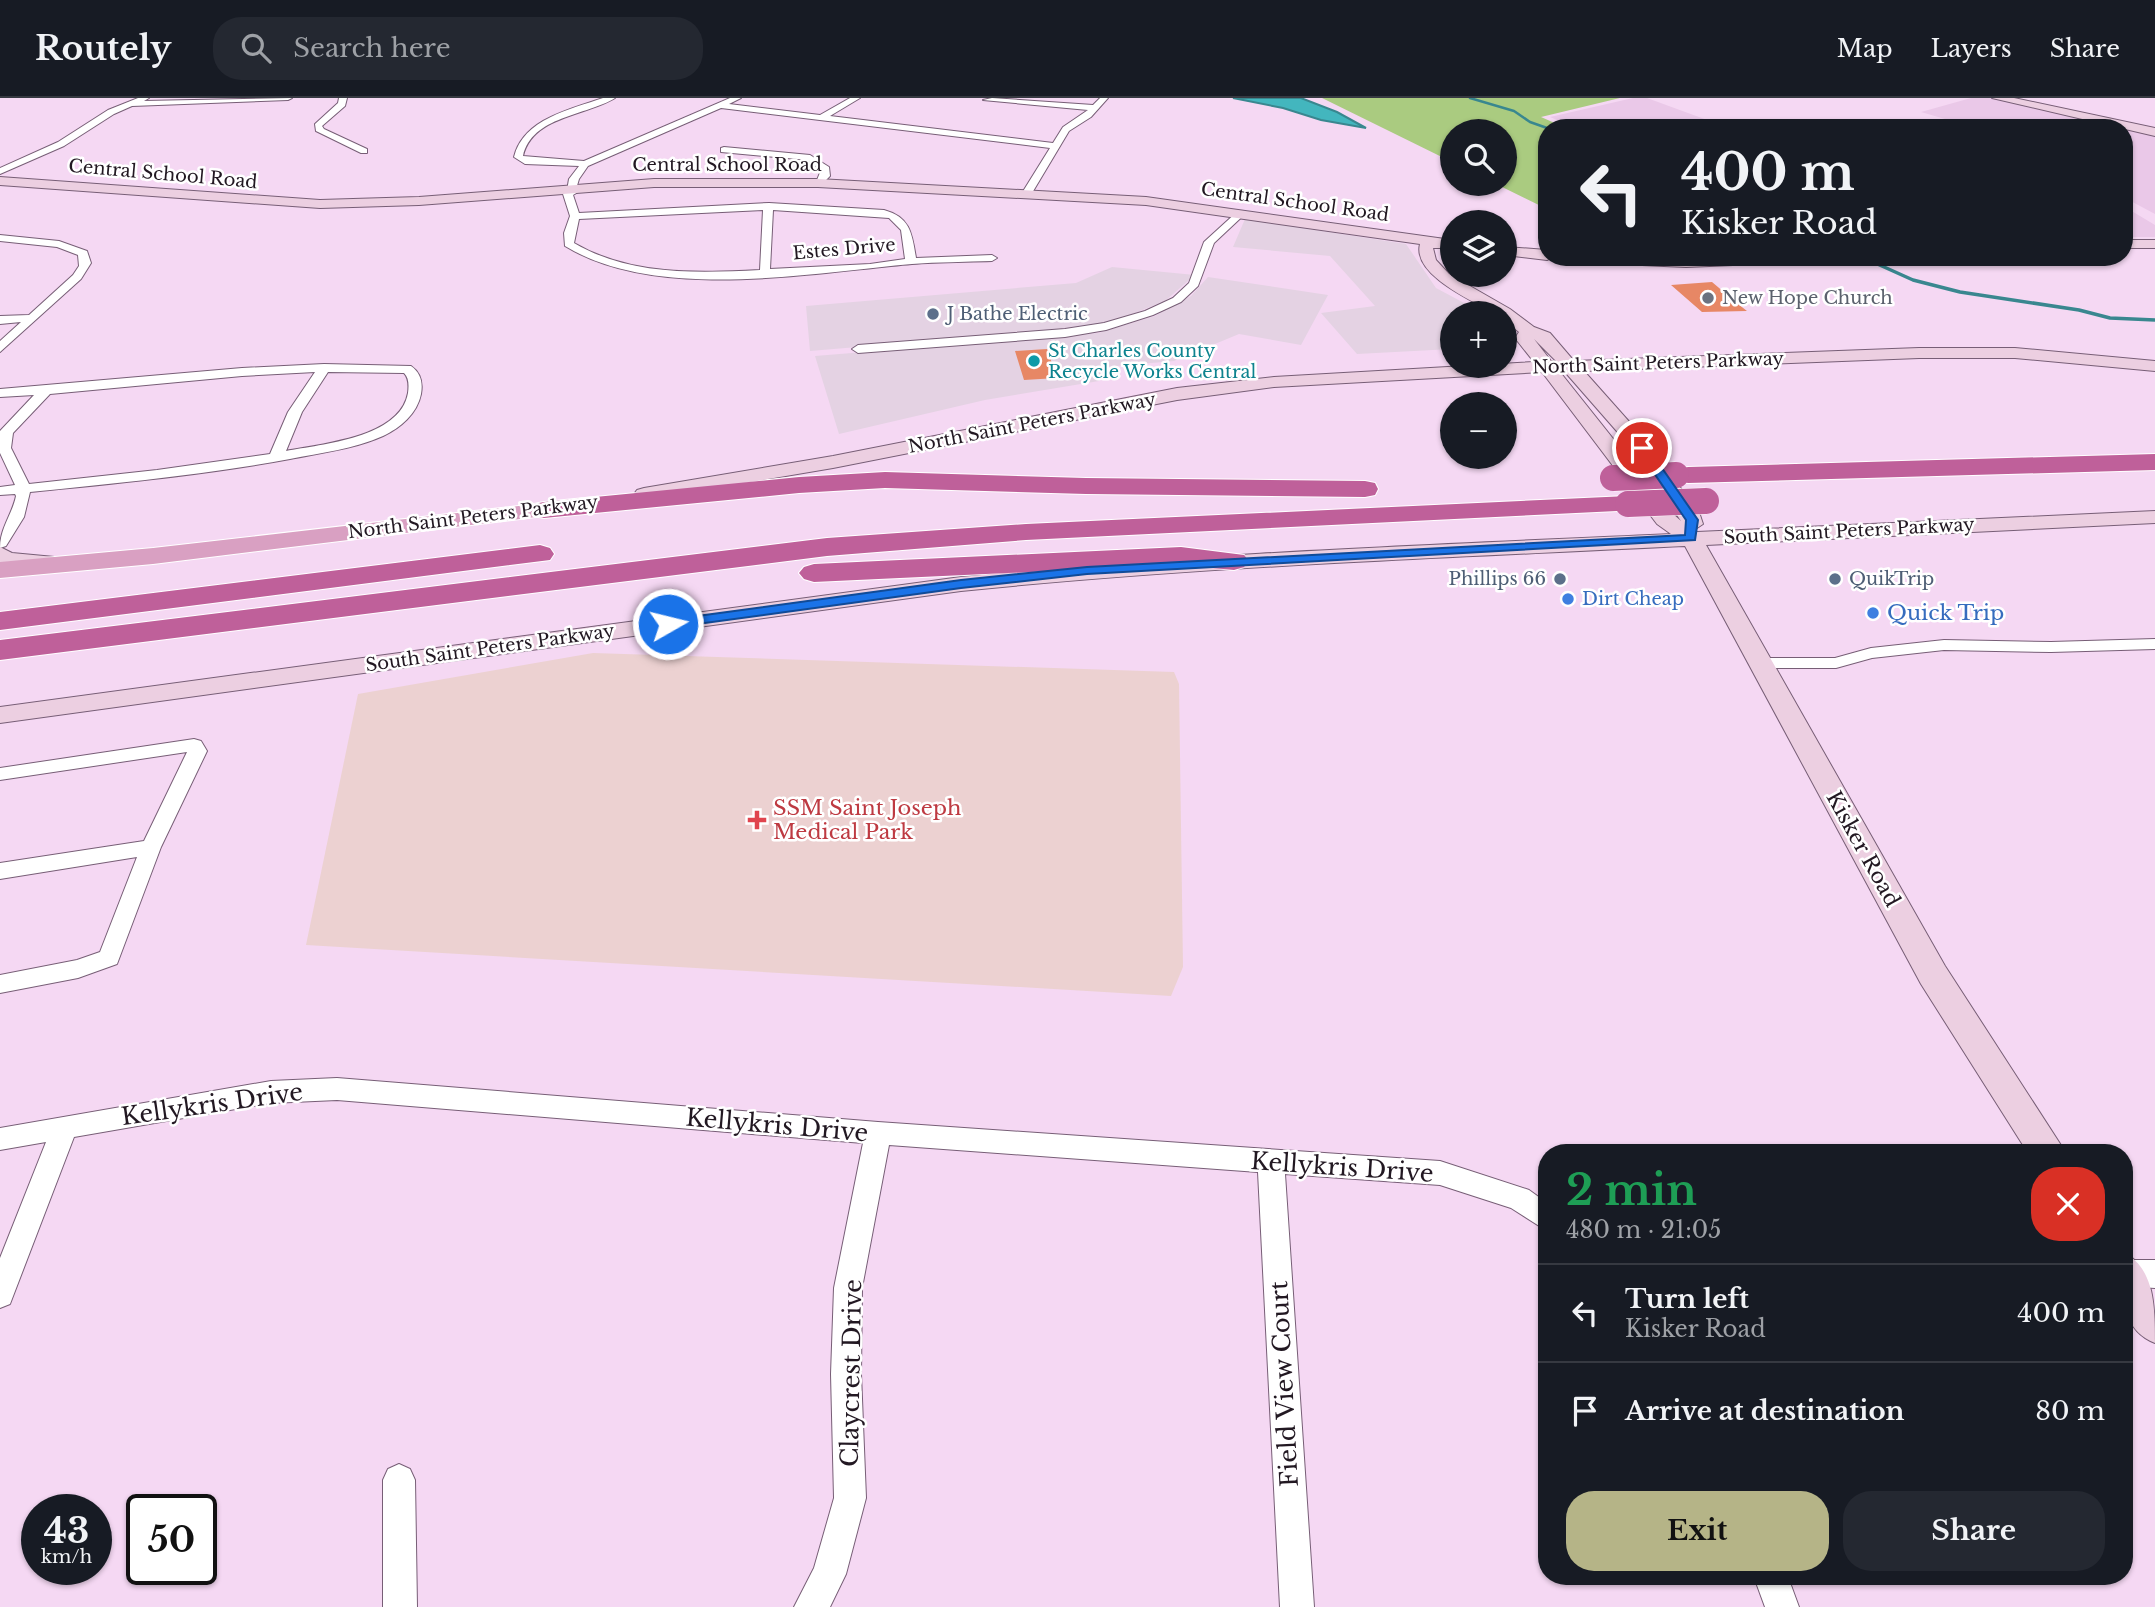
<!DOCTYPE html>
<html lang="en">
<head>
<meta charset="utf-8">
<style>
  body { margin:0; font-family:"Libre Baskerville",serif; background:#242831; color:#f1f3f6; height:100vh; display:flex; flex-direction:column; font-size:26px; white-space:nowrap }
  * { box-sizing:border-box; margin:0 }
  p { font-size:23px; color:#9ea1a6 }
  .icon { flex:none; width:38px; height:38px; fill:none; stroke:currentColor; stroke-width:2; stroke-linecap:round; stroke-linejoin:round }
  .map { position:relative; flex:1; overflow:hidden }
  .sheet { position:absolute; left:1538px; top:1046px; width:595px; height:441px; display:flex; flex-direction:column; background:#171b24; border-radius:28px; box-shadow:0 2px 5px #0004 }
  .sheet>* { flex:none }
  .banner { position:absolute; left:1538px; top:21px; width:595px; height:147px; border-radius:28px; box-shadow:0 2px 5px #0004; background:#171b24; color:#f1f3f6; overflow:hidden }
  .fabs { position:absolute; left:1440px; top:21px; display:grid; gap:14px }
  .fabs a { display:grid; place-items:center; width:77px; height:77px; border-radius:50%; background:#171b24; box-shadow:0 2px 5px #0004; font-size:35px }
  .speed { position:absolute; left:21px; top:1396px; display:flex; gap:14px; font-size:35px; font-weight:700; text-align:center }
  .speed>* { display:grid; place-content:center; width:91px; height:91px; border-radius:50%; background:#171b24; box-shadow:0 2px 5px #0004; line-height:1 }
  .speed small { font-size:18px; font-weight:400 }
  .speed .limit { border:4px solid #111; border-radius:10px; background:#fff; color:#111 }
  .pin { position:absolute; display:grid; place-items:center; width:60px; height:60px; color:#fff; margin:-30px; border:4px solid #fff; border-radius:50%; box-shadow:0 2px 7px #0007 }
  .me { position:absolute; width:77px; margin:-38px; rotate:82deg; stroke-linejoin:round; filter:drop-shadow(0 0 5px #0008) }
  .turn { display:flex; align-items:center; gap:24px; height:147px; padding:0 28px; font-size:32px }
  .turn .icon { width:91px; height:91px; stroke-width:2.5 }
  .turn b { display:block; font-size:49px; line-height:60px }
  .round { display:grid; place-items:center; flex:none; width:74px; height:74px; border-radius:28px; background:#242831 }
  .headline { display:flex; align-items:center; justify-content:space-between; height:119px; padding:0 28px }
  h1 { font-size:42px; font-weight:700; line-height:52px; color:#1e9e55 }
  .primary-button { display:flex; gap:14px; margin-top:auto; padding:14px 28px }
  .primary-button a { flex:1; height:80px; border-radius:28px; background:#b5b487; color:#111; font-size:28px; font-weight:700; line-height:80px; text-align:center }
  .primary-button a+a { background:#242831; color:#f1f3f6 }
  ul { padding:0; list-style:none }
  li { display:flex; align-items:center; gap:21px; height:98px; padding:0 28px; border-top:2px solid #363941 }
  li div { flex:1 }
  li b { display:block; font-size:26px }
  li em { font-style:normal }
  header { display:flex; align-items:center; gap:42px; box-sizing:border-box; height:98px; padding:0 35px; background:#171b24; border-bottom:2px solid #363941 }
  header strong { font-size:33px }
  nav { display:flex; gap:38px; margin-inline-start:auto; font-size:24px }
  .search { width:490px; height:63px; background:#242831; display:flex; align-items:center; gap:18px; box-sizing:border-box; padding:0 24px; border-radius:28px; color:#9ea1a6; font-size:26px }
  .map>svg:first-child { display:block }
</style>
</head>
<body>
<header>
<strong>Routely</strong>
<div class="search"><svg class="icon" aria-label="search" viewBox="0 0 24 24"><circle cx="10" cy="10" r="6"/><path d="M15 15l6 6"/></svg>Search here</div>
<nav><a>Map</a><a>Layers</a><a>Share</a></nav>
</header>
<div class="map">
<svg width="2155" height="1509" viewBox="0 0 2155 1509">
  <rect width="100%" height="100%" fill="#f5d8f3"/>
  <path fill="#e4d2e3" d="M1245,121l161,25 30,44 47,25h-31v36l-95,5 -36,-41 54,-7 -45,-50 -97,-9z
    M1112,169l83,8 -30,26 -45,18 -37,9 -273,23 -4,-45 270,-23z
    M1208,179l120,18 -27,50 -62,-11 -65,27 -69,6 -6,14 -114,19 -146,34 -24,-78 283,-23 57,-17 36,-20z"/>
  <path fill="#eac8e8" d="M1633,0h14l82,30h-153l-26,-11z
    M1971,0h19l165,36v80l-30,-16 -1,-70h-148l-55,-16z
    M2125,109l30,18v12h-30z"/>
  <path fill="#ecd1d1" d="M593,555l581,19 5,12 4,283 -12,29 -865,-51 52,-251z"/>
  <path fill="#aacb80" d="M1322,0h298l-79,19 25,11h-19v81l-51,-25h9v-53h-53v31z"/>
  <path fill="#43b6be" stroke="#39878f" stroke-width="2" d="M1233,0h68l36,14 29,16 -45,-8 -38,-12z"/>
  <g fill="none" stroke-linecap="round" stroke-linejoin="round">
    <path stroke="#39878f" stroke-width="2.5" d="M1470,0l44,13 16,11 17,6"/>
    <path stroke="#39878f" stroke-width="3.5" d="M1873,164l40,18 47,12 119,18 31,8 45,2"/>
  </g>
  <path fill="#e78765" d="M1712,184l26,22 9,7 -45,1 -31,-27z
    M1047,251l10,29 -33,2 -9,-29z"/>
  <g fill="none" stroke-linecap="round" stroke-linejoin="round">
    <g stroke="#775e76" stroke-width="2">
      <path id="street" d="M138,0h11l-5,3 148,-3 -4,2 -156,6 -18,8 -50,32 -64,28v-6l58,-26 50,-32z
        M339,0h8l-2,8 -23,20 2,3 43,20v4h-6l-45,-22 -1,-7 23,-21z
        M603,0h12c-29,18 -83,18 -92,58l61,5 146,-63h11l-12,6 91,11 30,-17h10l-30,18 223,27 10,-16 25,-17 -105,-10 9,-2 101,7 7,-7h8l-17,19 -22,14 -37,62 -5,3 -5,-3 28,-45 -329,-40 -133,58 -9,13 -3,10 2,3 -5,3 6,18 190,-10 115,7c26,7 28,23 32,48l76,-3 5,3 -5,3c-27,1 -54,1 -80,3 -103,9 -255,38 -347,-18l-1,-13 6,-17 -7,-22 4,-3 2,-12 10,-13 -54,-2 -11,-7c9,-38 57,-48 89,-59zM763,112l-3,60c-63,3 -130,6 -186,-27l5,-24zM773,112l116,8 12,12 4,29 -35,5 -100,5z
        M724,49l86,8 19,12 1,9 -9,9h-6l6,-15 -13,-10 -87,-8v-4z
        M1238,113l8,2 -32,30 -16,43 -17,16 -28,13 -47,15 -41,7 -207,16 -6,-4 6,-4 207,-16 39,-6 41,-12 28,-13 16,-15 15,-41z
        M0,137l59,6 28,10 4,12 -10,16 -81,73v-11l21,-19 -21,2v-8l29,-1 44,-40 6,-9 -1,-11 -21,-8 -57,-6z
        M324,266l87,2c10,7 12,17 10,28 -4,20 -21,34 -38,42 -29,13 -63,17 -93,23 -86,16 -173,24 -260,33l-6,25 -18,29 -6,2c0,-20 12,-33 16,-52l-1,-2 -15,1v-8l15,-2 -15,-32v-22l34,-36 -34,2v-8l242,-21zM315,274l-27,40 -18,42 -113,16 -128,14 -18,-36 2,-15 37,-39 192,-18zM328,274l76,1c5,5 5,12 4,20 -8,45 -86,51 -122,58l16,-39z
        M2155,541v10l-104,3 -107,-2 -72,8 -36,10h-75l-9,-5 9,-5h74l36,-10 73,-8 107,2z
        M194,641l7,2 6,10 -46,96 -44,117 -39,14 -78,15v-18l77,-15 23,-8 37,-95 -137,22v-16l144,-22 43,-89 -187,28v-12z
        M337,980l541,44 562,39 89,29 18,13v28l-36,-23 -71,-23 -155,-11 29,433h-34l-22,-435 -369,-27 -27,143 -1,86 5,124 -20,76 -16,33h-36l20,-39 20,-70 -3,-124 3,-86 29,-145 -526,-43 -66,3 -197,34 -64,167 -10,4v-50l46,-116 -46,8v-22l271,-47z
        M2125,1162h30v28l-31,-2z
        M399,1366l11,5 5,11 2,127h-34v-127l5,-11z
        M1754,1479h34l11,30h-34z"/>
    </g>
    <g stroke="#775e76" stroke-width="2">
      <path id="secondary" d="M1992,0h22l141,30v8z
        M0,79l320,23 99,-3 235,-18h164l328,18 306,43v8h-19l3,12 13,14 61,35 24,18 16,6 24,28 345,-13h96l140,13v10l-140,-13h-96l-335,13 65,73 51,71 3,9 -9,6 3,2 458,-21v12l-449,22 239,421 121,187h-38l-107,-169 -236,-438c-242,12 -483,20 -724,45l-961,132v-16l961,-130c236,-24 473,-32 710,-43l-14,-10 -115,-152 -268,15 -97,13 -344,68 -189,32 -7,-2 -3,-4 3,-4 7,-2 189,-32 344,-68 97,-11 260,-15 -19,-24 4,-6 -14,-11v-8h-11c-21,-12 -82,-38 -74,-69l-274,-39 -328,-18h-164l-235,18 -99,3 -320,-23zM1534,241l22,22h-5zM1560,274h5l70,80 46,69 -8,-7z
        M2124,142h31v8h-31z
        M1505,149l42,3v7h6l-6,3 -42,-5z
        M1569,159h238l-7,5 -114,5 -110,-5z
        M0,449l12,6 53,5 3,5 -3,5 -8,2 -51,-4 -6,-2z
        M2124,1155c31,15 31,56 31,90 -38,-15 -31,-55 -31,-90z"/>
    </g>
    <g stroke="#fff" stroke-width="2">
      <path id="primary" d="M544,405l8,2 4,5 -4,5 -399,49 -153,14v-16l153,-14z"/>
    </g>
    <g stroke="#fff" stroke-width="2">
      <path id="highway" d="M2155,356v16l-467,13 -9,-2 -4,-6 4,-6 9,-2z
        M885,374l201,6 279,3 10,2 3,6 -3,6 -10,2 -279,-3 -201,-6 -86,5 -255,25 -10,-2 -4,-6 4,-6 10,-2 255,-25z
        M1628,398l10,2 4,6 -4,6 -612,30 -199,16 -827,104v-20l827,-102 199,-14z
        M540,447l10,3 4,6 -4,6 -550,70v-18z
        M1181,449l63,8 5,6 -5,6 -10,3 -53,-5 -367,17 -10,-3 -5,-6 5,-6 10,-3z"/>
    </g>
    <use href="#street" fill="#fff" fill-rule="evenodd"/>
    <use href="#secondary" fill="#eccfe1" fill-rule="evenodd"/>
    <use href="#primary" fill="#d9a0c2" fill-rule="evenodd"/>
    <use href="#highway" fill="#bf609a" fill-rule="evenodd"/>
    <g stroke="#fff" stroke-width="27" stroke-linecap="butt">
      <path id="highway-bridge" d="M1613,380l63,-3
        M1628,406l78,-3"/>
    </g>
    <use href="#highway-bridge" stroke="#bf609a" stroke-width="26"/>
  </g>
  <path fill="#1a73e8" stroke="#114b97" stroke-width="2" d="M1638,347h8l52,75 -3,20 -608,34 -126,14 -293,40 -7,-4 7,-4 293,-40 126,-13 598,-32 1,-15 -49,-72z"/>
  <circle fill="#6b7280" stroke="#fff" stroke-width="2.5" cx="1708" cy="200" r="7"/>
  <g fill="#5c6f8a" stroke="#fff" stroke-width="2.5">
    <circle cx="933" cy="216" r="7"/>
    <circle cx="1560" cy="481" r="7"/>
    <circle cx="1835" cy="481" r="7"/>
  </g>
  <circle fill="#0f9aa8" stroke="#fff" stroke-width="2.5" cx="1034" cy="263" r="7"/>
  <g fill="#3f7fe0" stroke="#fff" stroke-width="2.5">
    <circle cx="1568" cy="501" r="7"/>
    <circle cx="1873" cy="515" r="7"/>
  </g>
  <path fill="#e0444e" stroke="#fff" stroke-width="2.5" d="M753.5 711.5h7v7h7v7h-7v7h-7v-7h-7v-7h7z"/>
  <g text-anchor="middle" dominant-baseline="central" stroke-width="5" stroke-linejoin="round" paint-order="stroke">
    <g font-size="18" fill="#221822" stroke="#fff">
      <text x="727" y="67">Central School Road</text>
      <text transform="translate(163 76) rotate(5)">Central School Road</text>
      <text transform="translate(1295 104) rotate(8)">Central School Road</text>
      <text transform="translate(844 151) rotate(-5)">Estes Drive</text>
      <text transform="translate(1658 265) rotate(-2)">North Saint Peters Parkway</text>
      <text transform="translate(1032 325) rotate(-11)">North Saint Peters Parkway</text>
      <text transform="translate(473 419) rotate(-7)">North Saint Peters Parkway</text>
      <text transform="translate(1849 433) rotate(-3)">South Saint Peters Parkway</text>
      <text transform="translate(490 550) rotate(-8)">South Saint Peters Parkway</text>
    </g>
    <g font-size="18" fill="#5b616d" stroke="#fff" text-anchor="start">
      <text x="1722" y="200">New Hope Church</text>
    </g>
    <g font-size="18" fill="#4e5e75" stroke="#fff" text-anchor="start">
      <text x="947" y="216">J Bathe Electric</text>
      <text x="1546" y="481" text-anchor="end">Phillips 66</text>
      <text x="1849" y="481">QuikTrip</text>
    </g>
    <g font-size="18" fill="#0d838f" stroke="#fff" text-anchor="start">
      <text x="1048" y="253">St Charles County<tspan x="1048" dy="21">Recycle Works Central</tspan></text>
    </g>
    <g font-size="18" fill="#366cbe" stroke="#fff" text-anchor="start">
      <text x="1582" y="501">Dirt Cheap</text>
    </g>
    <g font-size="21" fill="#366cbe" stroke="#fff" text-anchor="start">
      <text x="1887" y="515">Quick Trip</text>
    </g>
    <g font-size="21" fill="#be3a42" stroke="#fff" text-anchor="start">
      <text x="773" y="710">SSM Saint Joseph<tspan x="773" dy="24">Medical Park</tspan></text>
    </g>
    <g font-size="21" fill="#221822" stroke="#fff">
      <text transform="translate(1863 751) rotate(61)">Kisker Road</text>
    </g>
    <g font-size="24" fill="#221822" stroke="#fff">
      <text transform="translate(212 1006) rotate(-8)">Kellykris Drive</text>
      <text transform="translate(777 1027) rotate(5)">Kellykris Drive</text>
      <text transform="translate(1342 1069) rotate(4)">Kellykris Drive</text>
      <text transform="translate(851 1275) rotate(-89)">Claycrest Drive</text>
      <text transform="translate(1284 1286) rotate(-93)">Field View Court</text>
    </g>
  </g>
</svg>
<div class="fabs">
<a><svg class="icon" aria-label="search" viewBox="0 0 24 24"><circle cx="10" cy="10" r="6"/><path d="M15 15l6 6"/></svg></a>
<a><svg class="icon" aria-label="layers" viewBox="0 0 24 24"><path d="M12 4l9 5-9 5-9-5zM3 14l9 5 9-5"/></svg></a>
<a>+</a>
<a>−</a>
</div>
<div class="speed"><div>43<small>km/h</small></div><div class="limit">50</div></div>
<div class="pin" style="left:1642px;top:350px;background:#d93025"><svg class="icon" aria-label="arrive" viewBox="0 0 24 24"><path d="M6 21V4h12l-3 4 3 4H6"/></svg></div>
<svg class="me" style="left:668px;top:526px" viewBox="-20 -20 40 40"><circle r="17" fill="#1a73e8" stroke="#fff" stroke-width="3"/><path d="M0-11L8 9 0 5-8 9z" fill="#fff"/></svg>
<div class="banner">
<div class="turn"><svg class="icon" aria-label="left" viewBox="0 0 24 24"><path d="M17 20v-9H6M10 6l-5 5 5 5"/></svg><div><b>400 m</b>Kisker Road</div></div>
</div>
<section class="sheet">
<div class="headline"><div><h1>2 min</h1><p>480 m · 21:05</p></div><a class="round" style="background:#d93025;color:#fff"><svg class="icon" aria-label="close" viewBox="0 0 24 24"><path d="M6 6l12 12M18 6L6 18"/></svg></a></div>
<ul>
<li><svg class="icon" aria-label="left" viewBox="0 0 24 24"><path d="M17 20v-9H6M10 6l-5 5 5 5"/></svg><div><b>Turn left</b><p>Kisker Road</p></div><em>400 m</em></li>
<li><svg class="icon" aria-label="arrive" viewBox="0 0 24 24"><path d="M6 21V4h12l-3 4 3 4H6"/></svg><div><b>Arrive at destination</b></div><em>80 m</em></li>
</ul>
<div class="primary-button"><a>Exit</a><a>Share</a></div>
</section>
</div>
</body>
</html>
